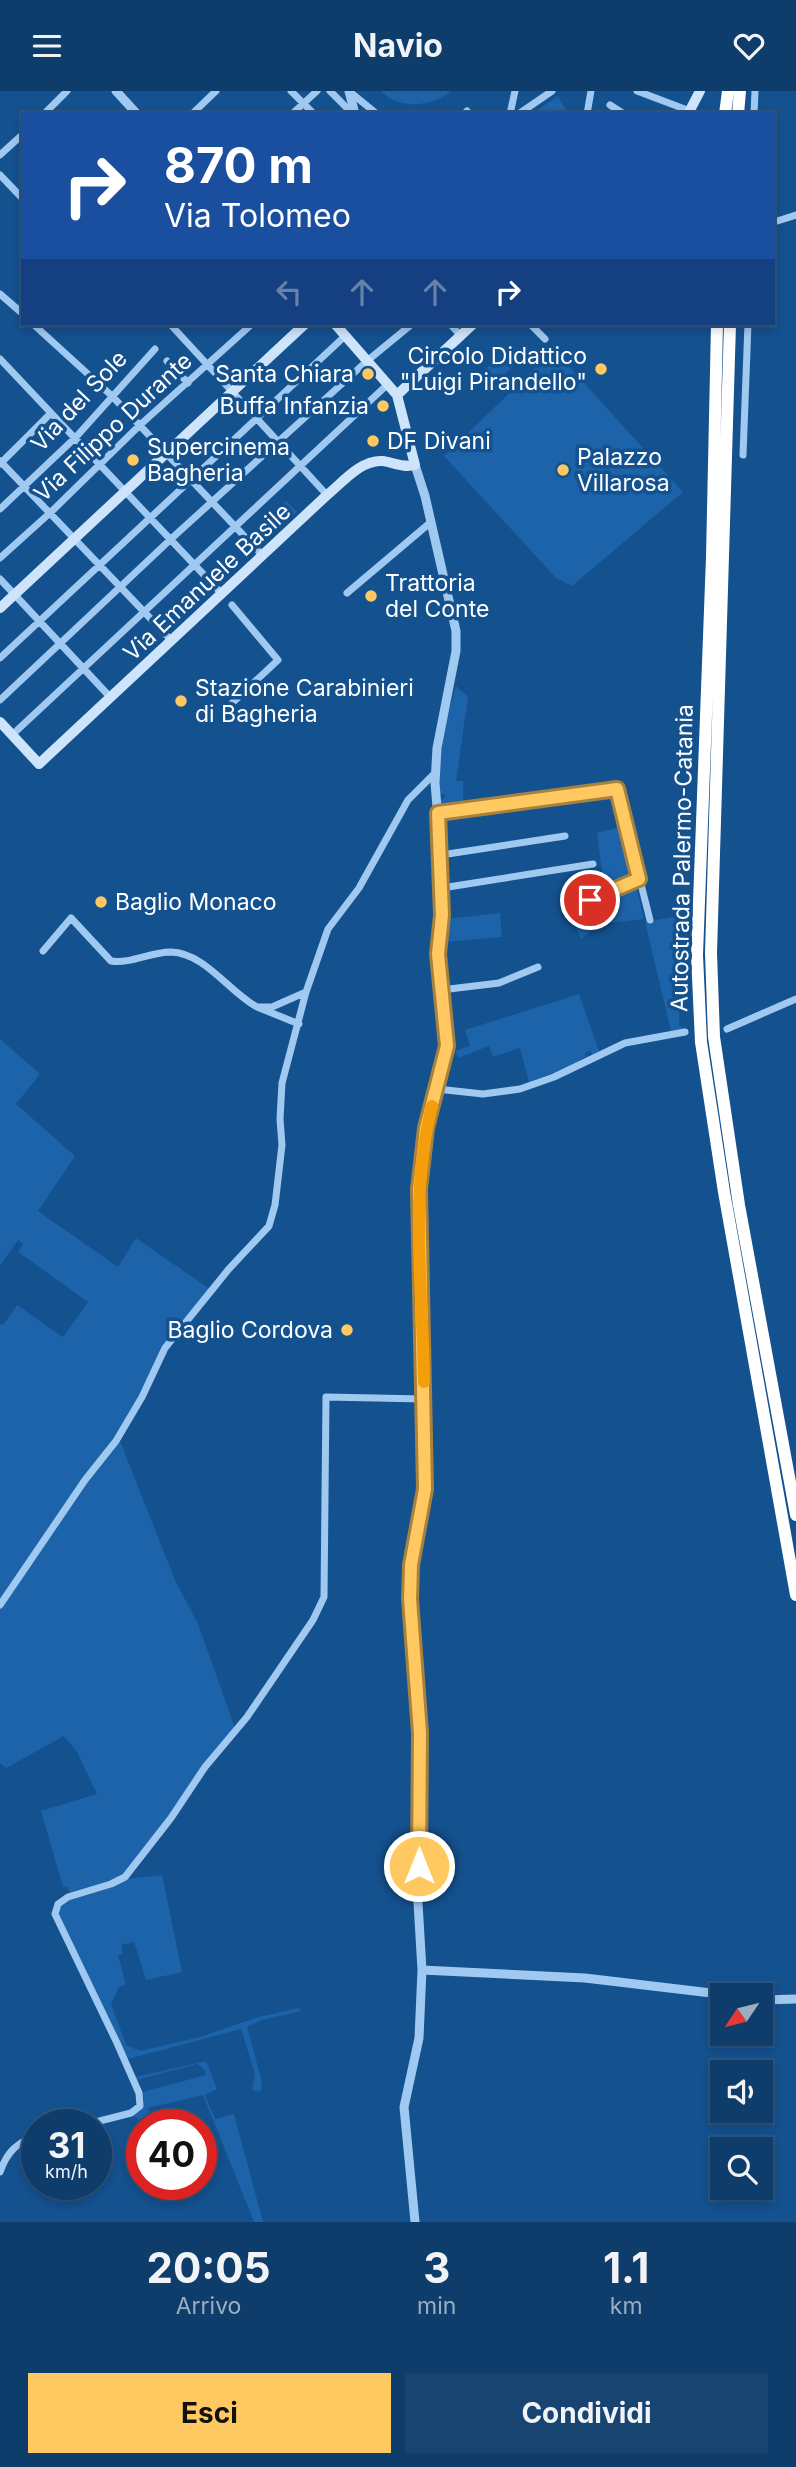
<!DOCTYPE html>
<html lang="it">
<head>
<meta charset="utf-8">
<style>
  body { margin:0; font-family:Inter,sans-serif; background:#184471; color:#f1f3f6; height:100vh; display:flex; flex-direction:column; font-size:26px; white-space:nowrap }
  * { box-sizing:border-box; margin:0 }
  p { font-size:23px; color:#9baec1 }
  .icon { flex:none; width:38px; height:38px; fill:none; stroke:currentColor; stroke-width:2; stroke-linecap:round; stroke-linejoin:round }
  .map { position:relative; height:2131px; overflow:hidden }
  .sheet { display:flex; flex-direction:column; background:#0f3d6b; flex:1 }
  .sheet>* { flex:none }
  .guide { position:absolute; left:21px; top:21px; width:754px; height:214px; border-radius:0px; box-shadow:0 4px 10px #0003,0 0 0 2px #2f567e; background:#1a4fa0; color:#fff; overflow:hidden }
  .needle { width:46px; rotate:235deg }
  .buttons { position:absolute; left:710px; top:1892px; display:grid; gap:14px }
  .buttons a { display:grid; place-items:center; width:63px; height:63px; border-radius:0px; background:#0f3d6b; box-shadow:0 4px 10px #0003,0 0 0 2px #2f567e; font-size:35px }
  .speed { position:absolute; left:21px; top:2018px; display:flex; gap:14px; font-size:35px; font-weight:700; text-align:center }
  .speed>* { display:grid; place-content:center; width:91px; height:91px; border-radius:50%; background:#0f3d6b; box-shadow:0 4px 10px #0003,0 0 0 2px #2f567e; line-height:1 }
  .speed small { font-size:18px; font-weight:400 }
  .speed .limit { border:10px solid #d22; background:#fff; color:#111 }
  .pin { position:absolute; display:grid; place-items:center; width:60px; height:60px; color:#fff; margin:-30px; border:4px solid #fff; border-radius:50%; box-shadow:0 2px 7px #0007 }
  .me { position:absolute; width:77px; margin:-38px; rotate:0deg; stroke-linejoin:round; filter:drop-shadow(0 0 5px #0008) }
  .turn { display:flex; align-items:center; gap:24px; height:147px; padding:0 28px; font-size:32px }
  .turn .icon { width:91px; height:91px; stroke-width:2.5 }
  .turn b { display:block; font-size:49px; line-height:60px }
  .lanes { display:flex; align-items:center; height:66px; padding:0 28px; background:#0003; justify-content:center; gap:35px; direction:ltr }
  .lanes .off { opacity:.35 }
  .eta { display:flex; justify-content:space-evenly; align-items:center; height:119px; text-align:center }
  .eta b { font-size:42px; font-weight:700; line-height:49px }
  .primary-button { display:flex; gap:14px; margin-top:auto; padding:14px 28px }
  .primary-button a { flex:1; height:80px; border-radius:0px; background:#ffc860; color:#111; font-size:28px; font-weight:700; line-height:80px; text-align:center }
  .primary-button a+a { background:#184471; color:#f1f3f6 }
  header { display:flex; justify-content:space-between; align-items:center; height:91px; padding:0 28px; background:#0f3d6b; font-size:32px; font-weight:700 }
  .map>svg:first-child { display:block }
</style>
</head>
<body>
<header><svg class="icon" aria-label="menu" viewBox="0 0 24 24"><path d="M4 6h16M4 12h16M4 18h16"/></svg>Navio<svg class="icon" aria-label="heart" viewBox="0 0 24 24"><path d="M12 20l-8-8c-3-5 5-10 8-4 3-6 11-1 8 4z"/></svg></header>
<div class="map">
<svg width="796" height="2131" viewBox="0 0 796 2131">
  <rect width="100%" height="100%" fill="#14518f"/>
  <path fill="#1c63a9" d="M381,0h70c-19,16 -52,19 -70,0z
    M558,5l10,18h-36l1,-1z
    M554,259l129,142 -111,94 -16,-8 -112,-122z
    M503,262l12,12 -24,22 -11,-13z
    M286,410l11,11 -25,22 -10,-10 7,-8 4,5 6,-4 -4,-5z
    M456,595l12,11 -12,84h7v22l-23,3v-6l5,-2 -1,-4 -5,-1c-3,-34 7,-72 17,-107z
    M620,736l12,49 -24,10 -6,-14 -5,-39z
    M636,794l8,34 -43,5 -20,15 -11,-26z
    M680,821h3l-4,113 6,4 -14,2 -26,-109 34,-6z
    M500,822l2,24 -58,5 1,-23z
    M579,903l20,57 -7,4 -1,-4 -5,1 -1,5 -19,11 -37,14 -9,-34 -27,9 -4,-11 -31,12 -3,-7 15,-5 -5,-16z
    M0,948l40,35 -24,30 59,52 -37,55 80,56 18,-29 75,52 -46,58 -45,93 55,139 23,44 38,107 -111,148 37,-4 20,97 -36,8 -12,-38 -13,3 2,9 -5,1 8,30 -7,2 -8,17 15,41 14,6 64,-15 51,-18 44,-10 2,3 -39,9 -15,7 15,55 -1,8 -3,2 -6,-3 3,-15 -14,-45 -113,30 1,14 7,4 70,-16 11,28 -12,6 10,24 19,-5 29,108h-9l-51,-127 -55,13 4,16h-9l-12,-11 9,-7 -1,-13 67,-18 -2,-6 -7,-5 -64,17 -78,-167 3,-10 13,-8 -4,-10 -4,1 -22,-76 56,-17 -20,-42 -13,-16 -58,32 -6,-5v-439l3,1 14,-20 46,32 25,-35 -70,-50 5,-8 -5,-4 -18,26z"/>
  <g fill="none" stroke-linecap="round" stroke-linejoin="round">
    <path stroke="#a0c9f1" stroke-width="7" d="M291,0l23,23
      M330,0l23,23
      M637,0l53,20
      M350,1l27,22
      M610,14l14,9
      M520,22l32,-22
      M44,23l23,-23
      M192,23l24,-23
      M292,23l25,-23
      M464,23l3,-3
      M510,23l5,-23
      M587,23l4,-23
      M754,23l1,-23
      M0,64l23,-21
      M0,84l23,24
      M774,131l22,-7
      M0,203l23,20
      M33,233l79,72 151,160
      M170,233l157,171
      M450,233l11,12
      M530,233l15,15
      M0,268l222,235
      M167,270l21,22
      M743,364l5,-131
      M0,370l172,180
      M0,373l51,-51
      M0,418l76,-72 79,-88
      M0,467l51,-46 89,-87 112,-101
      M0,488l111,119
      M347,502l84,-71
      M0,567l345,-322
      M0,609l171,-161 196,-178 45,-37
      M230,614l48,-45 -46,-55
      M12,644l376,-351
      M438,722l179,-24 33,131
      M441,764l124,-19
      M442,797l151,-24
      M565,819l74,-32
      M43,860l28,-33 40,43c20,3 39,-9 60,-9 34,1 58,40 86,55
      M441,899l58,-7 39,-16
      M299,933l-42,-17h15l34,-15
      M727,938l69,-30
      M437,998l46,5 37,-5 34,-12 71,-34 60,-11
      M0,1514l85,-125 31,-39 26,-44 23,-49 63,-78 41,-44 6,-21 7,-60 -2,-26 2,-36 24,-91 22,-63 31,-41 49,-88 28,-28
      M84,2034l47,-12 9,-7 -1,-13 -22,-50 -62,-129 3,-10 10,-7 43,-13 14,-7 46,-59 34,-51 42,-50 66,-97 11,-23 2,-200 98,2
      M0,2081c7,-20 17,-30 37,-36"/>
    <path stroke="#a0c9f1" stroke-width="9" d="M116,0l21,23
      M349,0l6,23
      M422,1879l163,8 143,17
      M761,1909l35,-1
      M415,2131l-11,-115 15,-69 3,-68 -5,-84 3,-153 -10,-134 1,-34 14,-76 -6,-300 7,-61 21,-82 -9,-92 4,-39v-48l-7,-84 2,-35 19,-97v-20l-31,-135 -10,-31"/>
    <path stroke="#cee4fb" stroke-width="10" d="M688,23l12,-23
      M335,233l62,71
      M397,304l76,-71
      M0,517l305,-284
      M0,631l39,42 288,-269c15,-12 34,-36 56,-34 12,2 20,7 32,4l-18,-70"/>
    <path stroke="#fff" stroke-width="12" d="M725,23l3,-23
      M738,23l2,-23
      M717,233l-5,233 -15,398 4,87 23,150 72,403
      M730,233l-19,629 3,84 25,168 57,310"/>
  </g>
  <g fill="none" stroke-linecap="round" stroke-linejoin="round">
    <g stroke="#a6823e" stroke-width="18">
      <path id="route" d="M419,1775l1,-133 -10,-134 1,-34 14,-76 -6,-300 7,-61 21,-82 -9,-92 4,-39 -4,-102 179,-24 22,90 -49,21"/>
    </g>
    <use href="#route" stroke="#ffc860" stroke-width="12"/>
    <path stroke="#f59e0b" stroke-width="12" d="M424,1291c-1,-91 -15,-186 8,-276"/>
  </g>
  <g fill="#ffc860" stroke="#14518f" stroke-width="2.5">
    <circle cx="601" cy="278" r="7"/>
    <circle cx="368" cy="283" r="7"/>
    <circle cx="383" cy="315" r="7"/>
    <circle cx="373" cy="350" r="7"/>
    <circle cx="133" cy="369" r="7"/>
    <circle cx="563" cy="379" r="7"/>
    <circle cx="371" cy="505" r="7"/>
    <circle cx="181" cy="610" r="7"/>
    <circle cx="101" cy="811" r="7"/>
    <circle cx="347" cy="1239" r="7"/>
  </g>
  <g text-anchor="middle" dominant-baseline="central" stroke-width="7" stroke-linejoin="round" paint-order="stroke">
    <g font-size="23" fill="#fff" stroke="#14518f" text-anchor="start">
      <text x="587" y="265" text-anchor="end">Circolo Didattico<tspan x="587" dy="26">"Luigi Pirandello"</tspan></text>
      <text x="354" y="283" text-anchor="end">Santa Chiara</text>
      <text x="369" y="315" text-anchor="end">Buffa Infanzia</text>
      <text x="387" y="350">DF Divani</text>
      <text x="147" y="356">Supercinema<tspan x="147" dy="26">Bagheria</tspan></text>
      <text x="577" y="366">Palazzo<tspan x="577" dy="26">Villarosa</tspan></text>
      <text x="385" y="492">Trattoria<tspan x="385" dy="26">del Conte</tspan></text>
      <text x="195" y="597">Stazione Carabinieri<tspan x="195" dy="26">di Bagheria</tspan></text>
      <text x="115" y="811">Baglio Monaco</text>
      <text x="333" y="1239" text-anchor="end">Baglio Cordova</text>
    </g>
    <g font-size="23" fill="#fff" stroke="#14518f">
      <text transform="translate(79 310) rotate(-47)">Via del Sole</text>
      <text transform="translate(113 336) rotate(-43)">Via Filippo Durante</text>
      <text transform="translate(207 491) rotate(-43)">Via Emanuele Basile</text>
      <text transform="translate(682 767) rotate(-89)">Autostrada Palermo-Catania</text>
    </g>
  </g>
</svg>
<div class="buttons">
<a><svg class="needle" viewBox="-14 -14 28 28"><path d="M0-13l5 13h-10z" fill="#e53935"/><path d="M0 13l5-13h-10z" fill="#9baec1"/></svg></a>
<a><svg class="icon" aria-label="sound" viewBox="0 0 24 24"><path d="M4 9h4l5-4v14l-5-4H4zM17 9q2 3 0 6"/></svg></a>
<a><svg class="icon" aria-label="search" viewBox="0 0 24 24"><circle cx="10" cy="10" r="6"/><path d="M15 15l6 6"/></svg></a>
</div>
<div class="speed"><div>31<small>km/h</small></div><div class="limit">40</div></div>
<div class="pin" style="left:590px;top:809px;background:#d93025"><svg class="icon" aria-label="arrive" viewBox="0 0 24 24"><path d="M6 21V4h12l-3 4 3 4H6"/></svg></div>
<svg class="me" style="left:419px;top:1775px" viewBox="-20 -20 40 40"><circle r="17" fill="#ffc860" stroke="#fff" stroke-width="3"/><path d="M0-11L8 9 0 5-8 9z" fill="#fff"/></svg>
<div class="guide">
<div class="turn"><svg class="icon" aria-label="right" viewBox="0 0 24 24"><path d="M7 20v-9h11M14 6l5 5-5 5"/></svg><div><b>870 m</b>Via Tolomeo</div></div>
<div class="lanes"><svg class="icon off" aria-label="left" viewBox="0 0 24 24"><path d="M17 20v-9H6M10 6l-5 5 5 5"/></svg><svg class="icon off" aria-label="ahead" viewBox="0 0 24 24"><path d="M12 20V5M6 11l6-6 6 6"/></svg><svg class="icon off" aria-label="ahead" viewBox="0 0 24 24"><path d="M12 20V5M6 11l6-6 6 6"/></svg><svg class="icon" aria-label="right" viewBox="0 0 24 24"><path d="M7 20v-9h11M14 6l5 5-5 5"/></svg></div>
</div>
</div>
<section class="sheet">
<div class="eta">
<div><b>20:05</b><p>Arrivo</p></div>
<div><b>3</b><p>min</p></div>
<div><b>1.1</b><p>km</p></div>
</div>
<div class="primary-button"><a>Esci</a><a>Condividi</a></div>
</section>
</body>
</html>
